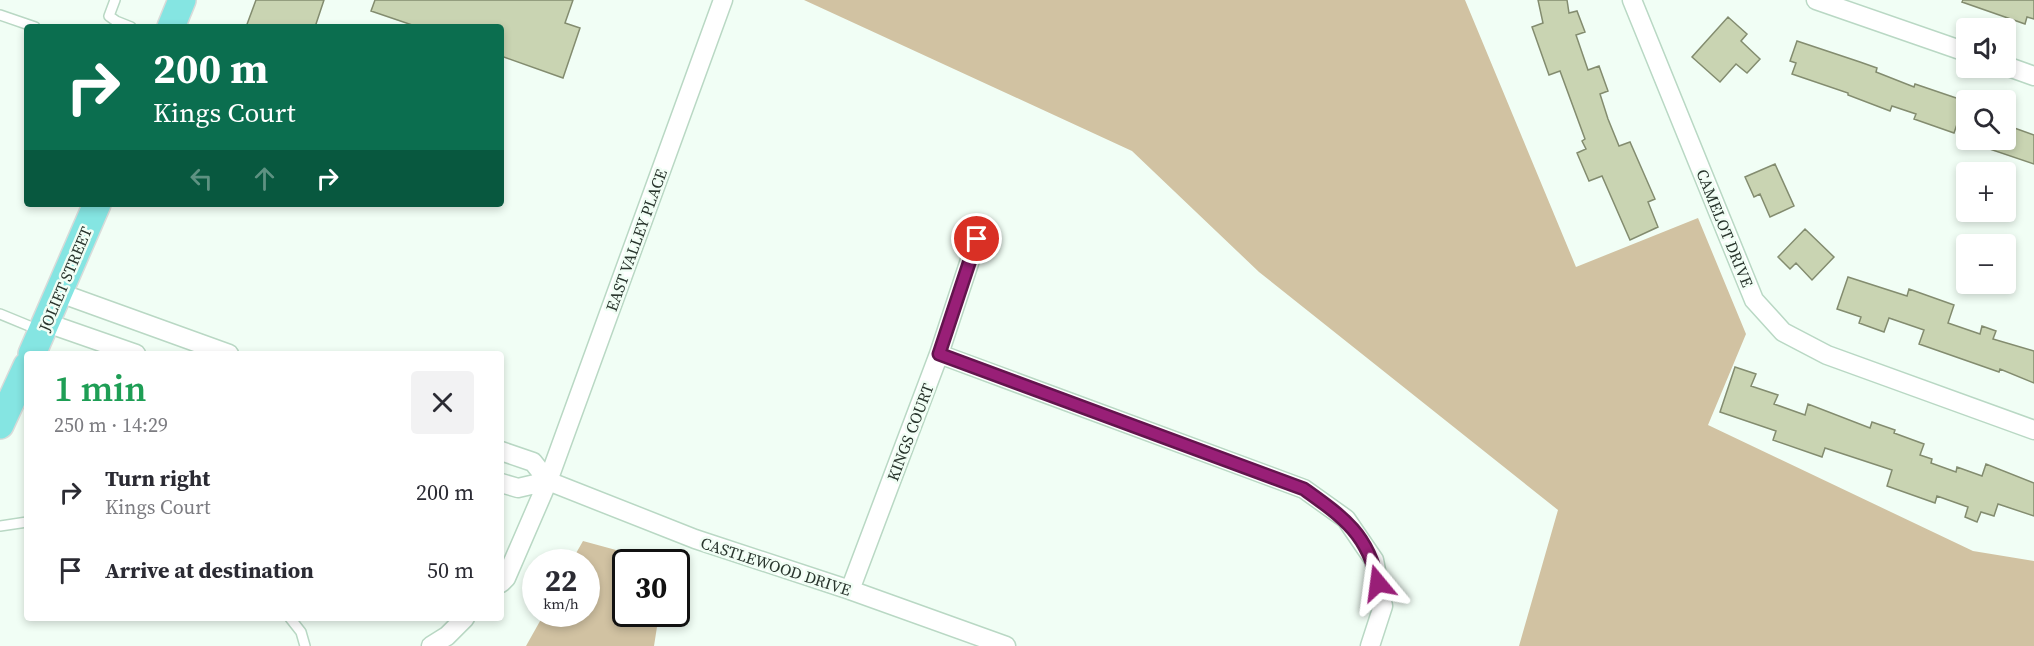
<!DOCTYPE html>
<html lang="en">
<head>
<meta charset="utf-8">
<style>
  body { margin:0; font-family:"Source Serif 4",serif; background:#f2f2f3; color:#2b2b33; height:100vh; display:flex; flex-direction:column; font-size:22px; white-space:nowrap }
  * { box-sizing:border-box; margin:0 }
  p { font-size:20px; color:#7c7c81 }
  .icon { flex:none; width:33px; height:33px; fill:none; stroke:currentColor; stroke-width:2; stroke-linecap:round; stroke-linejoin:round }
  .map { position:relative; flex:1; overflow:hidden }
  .side { position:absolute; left:24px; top:351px; width:480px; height:270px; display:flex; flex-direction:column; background:#fff; border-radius:6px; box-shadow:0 3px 9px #0003 }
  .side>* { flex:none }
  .guide { position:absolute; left:24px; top:24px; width:480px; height:183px; border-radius:6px; box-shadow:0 3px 9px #0003; background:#0b6e4f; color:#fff; overflow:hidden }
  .buttons { position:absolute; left:1956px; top:18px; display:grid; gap:12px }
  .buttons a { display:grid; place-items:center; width:60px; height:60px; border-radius:6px; background:#fff; box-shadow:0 3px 9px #0003; font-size:30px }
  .speed { position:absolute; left:522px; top:549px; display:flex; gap:12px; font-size:30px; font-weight:700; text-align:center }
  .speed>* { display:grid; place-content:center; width:78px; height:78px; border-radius:50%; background:#fff; box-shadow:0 3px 9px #0003; line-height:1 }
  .speed small { font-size:15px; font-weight:400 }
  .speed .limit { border:3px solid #111; border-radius:9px; background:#fff; color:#111 }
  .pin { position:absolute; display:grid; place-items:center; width:51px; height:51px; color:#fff; margin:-26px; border:3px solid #fff; border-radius:50%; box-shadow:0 2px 6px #0007 }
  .me { position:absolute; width:66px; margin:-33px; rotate:344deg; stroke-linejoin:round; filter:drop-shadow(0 0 4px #0008) }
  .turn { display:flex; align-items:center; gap:21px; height:126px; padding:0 30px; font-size:27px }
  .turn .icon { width:78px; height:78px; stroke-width:2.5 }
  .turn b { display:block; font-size:42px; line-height:51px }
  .lanes { display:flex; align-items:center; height:57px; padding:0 30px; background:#0003; justify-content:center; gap:30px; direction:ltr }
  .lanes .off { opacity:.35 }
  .round { display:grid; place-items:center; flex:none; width:63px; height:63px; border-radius:6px; background:#f2f2f3 }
  .headline { display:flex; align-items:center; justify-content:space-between; height:102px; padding:0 30px }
  h1 { font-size:36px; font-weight:600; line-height:45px; color:#1e9e55 }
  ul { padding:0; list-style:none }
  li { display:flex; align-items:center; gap:18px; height:78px; padding:0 30px }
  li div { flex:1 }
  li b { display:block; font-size:22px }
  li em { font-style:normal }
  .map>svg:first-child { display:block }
</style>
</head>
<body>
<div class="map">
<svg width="2034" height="646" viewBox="0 0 2034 646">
  <rect width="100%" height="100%" fill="#f1fef5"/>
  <path fill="#d1c2a2" d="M804,0h661l111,267 122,-49 48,116 -38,91 265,126 61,10v85h-515l39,-136 -299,-238 -127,-121z
    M583,541l77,21h-34v52h33l-5,32h-128l18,-32h42v-52h-15z"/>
  <path fill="#c9d4b2" stroke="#838c6f" stroke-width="1.5" d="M256,0h68l-9,27h-69z
    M375,0h198l-8,23 15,5 -17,50 -62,-22v-29h-83l-47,-16z
    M1538,0h29l2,13 8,-2 8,21 -9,3 12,35 11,-4 9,25 -8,3 8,25 11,27 11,-4 25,57 -7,3 10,25 -28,13 -28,-64 -13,5 -12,-28 9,-4 -4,-8 3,-2 -25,-68 -11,4 -17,-48 11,-4z
    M1963,0h71v19l-7,-2 -2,7 -63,-22z
    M1728,17l19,17 -6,7 19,18 -13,14 -11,-9 -16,18 -28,-25z
    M1797,41l63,21 17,6 -1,4 38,15 1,-3 50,17 -11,32 -40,-14 2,-5 -24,-8 -2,5 -42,-16v-2l-56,-19 4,-11 -6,-2z
    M2006,125l28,10v29l-68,-23 40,-1z
    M1775,164l19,42 -24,11 -10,-23 -6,3 -9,-20z
    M1805,229l29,28 -22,23 -16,-17 -6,6 -12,-12z
    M1848,277l59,19 2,-7 45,16 -6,18 32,11 2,-8 14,5 -3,8 41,12v32l-34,-14 -1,3 -80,-28 5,-14 -35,-12 -5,14 -25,-9 2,-6 -24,-8z
    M1735,367l21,7 -5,12 27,9 -4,9 31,11 3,-11 62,24 2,-6 23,8 -1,3 30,11 -4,11 12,4 -1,4 25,9 1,-5 25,9 4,-12 48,19v33l-36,-12 -4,12 -13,-4 -4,10 -12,-5 3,-10 -31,-11 -2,7 -48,-17 5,-16 -67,-22 -3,9 -49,-17 3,-9 -56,-19z"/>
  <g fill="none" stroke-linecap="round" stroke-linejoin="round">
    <g stroke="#b9d8c4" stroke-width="12">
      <path id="lane" d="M115,0l-6,16 7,5 15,6
        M0,15l35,12
        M0,314l39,16
        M0,526l27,-4
        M290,618l11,14 4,14"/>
    </g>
    <g stroke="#b9d8c4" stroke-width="21">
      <path id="street" d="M1632,0l122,300 29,32 44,23 207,75
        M1816,0l150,52
        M2006,66l28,10
        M60,293l169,61
        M47,323l89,31
        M939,354l365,135 42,30 28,41 9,46 -13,40
        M501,451l32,11 15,19 147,58 155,51 156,56
        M501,483l17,5 30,-7
        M501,583l5,-5 42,-97 175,-481
        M850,590l89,-236 38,-115
        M431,646l16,-10 18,-18"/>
    </g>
    <g stroke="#d8dbd9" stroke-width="30">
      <path id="primary" d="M171,27l11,-27
        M32,354l65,-150
        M0,425l27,-59"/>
    </g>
    <use href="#lane" stroke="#fff" stroke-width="9"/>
    <use href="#street" stroke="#fff" stroke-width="18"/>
    <use href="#primary" stroke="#85e5e2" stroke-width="27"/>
  </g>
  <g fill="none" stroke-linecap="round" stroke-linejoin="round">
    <g stroke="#63144d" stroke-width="15">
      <path id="route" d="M977,239l-38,115 365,135c39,28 64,45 74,94"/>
    </g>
    <use href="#route" stroke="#991f77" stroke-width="10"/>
  </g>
  <g text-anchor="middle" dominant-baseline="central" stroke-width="5" stroke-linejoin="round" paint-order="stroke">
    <g font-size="16" fill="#29352d" stroke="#f1fef5">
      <text transform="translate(1725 228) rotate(68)">CAMELOT DRIVE</text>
      <text transform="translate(636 240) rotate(-70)">EAST VALLEY PLACE</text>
      <text transform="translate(65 279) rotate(-67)">JOLIET STREET</text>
      <text transform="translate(910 432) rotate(-69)">KINGS COURT</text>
      <text transform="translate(776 566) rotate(18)">CASTLEWOOD DRIVE</text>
    </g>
  </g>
</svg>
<div class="buttons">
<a><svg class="icon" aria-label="sound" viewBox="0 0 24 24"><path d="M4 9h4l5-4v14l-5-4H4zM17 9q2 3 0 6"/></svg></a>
<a><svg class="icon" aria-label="search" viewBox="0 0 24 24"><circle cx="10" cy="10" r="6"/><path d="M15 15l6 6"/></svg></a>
<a>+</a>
<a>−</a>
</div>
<div class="speed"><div>22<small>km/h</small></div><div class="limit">30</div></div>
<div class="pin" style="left:977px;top:239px;background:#d93025"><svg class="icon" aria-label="arrive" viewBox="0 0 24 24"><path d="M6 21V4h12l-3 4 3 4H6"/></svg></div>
<svg class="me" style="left:1378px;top:583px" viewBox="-20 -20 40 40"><path d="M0-17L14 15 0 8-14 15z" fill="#991f77" stroke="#fff" stroke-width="4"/></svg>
<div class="guide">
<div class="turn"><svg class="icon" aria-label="right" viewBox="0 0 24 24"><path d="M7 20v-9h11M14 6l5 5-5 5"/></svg><div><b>200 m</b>Kings Court</div></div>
<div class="lanes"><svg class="icon off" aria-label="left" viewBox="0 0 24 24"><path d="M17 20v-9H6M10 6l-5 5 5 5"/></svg><svg class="icon off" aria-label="ahead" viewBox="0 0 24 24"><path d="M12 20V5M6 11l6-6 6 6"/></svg><svg class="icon" aria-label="right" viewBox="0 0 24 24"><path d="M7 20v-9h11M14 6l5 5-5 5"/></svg></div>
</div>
<section class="side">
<div class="headline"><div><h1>1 min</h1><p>250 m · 14:29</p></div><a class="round"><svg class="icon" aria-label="close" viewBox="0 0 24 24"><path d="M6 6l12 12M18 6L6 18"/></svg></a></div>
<ul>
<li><svg class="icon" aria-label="right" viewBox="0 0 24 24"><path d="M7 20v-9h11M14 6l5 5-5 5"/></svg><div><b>Turn right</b><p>Kings Court</p></div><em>200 m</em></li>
<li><svg class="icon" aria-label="arrive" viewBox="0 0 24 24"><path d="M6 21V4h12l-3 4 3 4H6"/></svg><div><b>Arrive at destination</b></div><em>50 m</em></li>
</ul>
</section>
</div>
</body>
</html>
